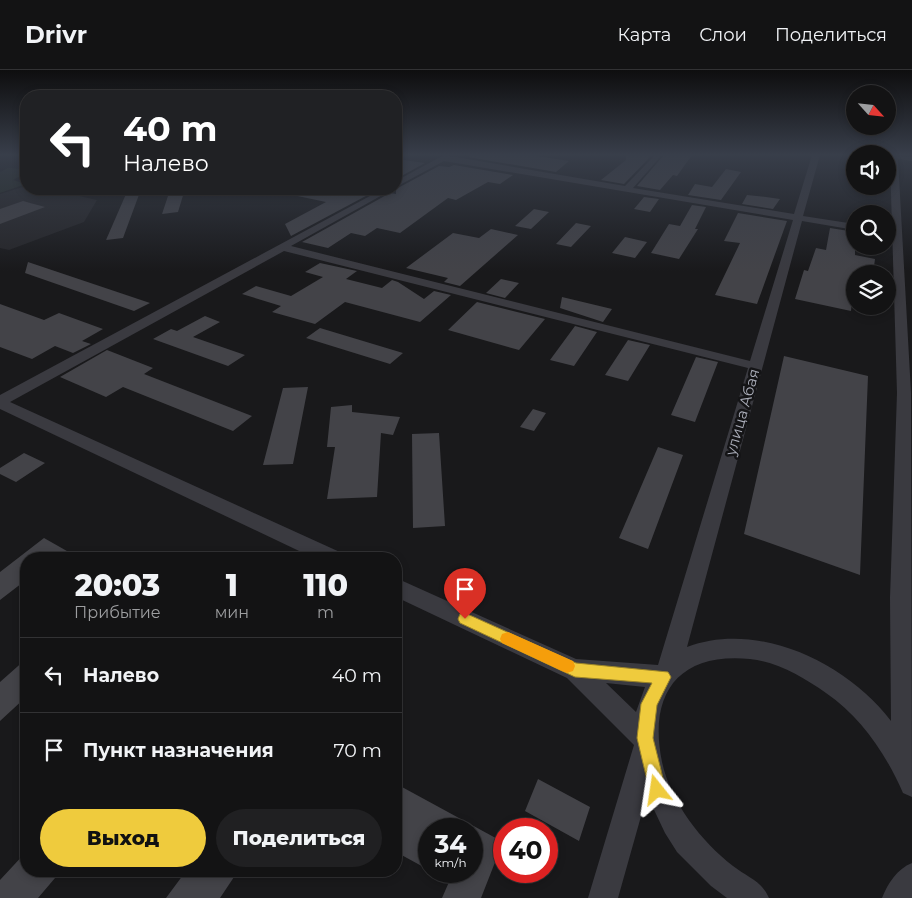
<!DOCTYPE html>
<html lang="ru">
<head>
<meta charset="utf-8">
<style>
  body { margin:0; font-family:Montserrat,sans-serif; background:#202022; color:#f1f3f6; height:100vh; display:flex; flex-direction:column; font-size:19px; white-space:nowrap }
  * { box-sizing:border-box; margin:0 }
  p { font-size:16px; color:#9d9ea0 }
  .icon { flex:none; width:28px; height:28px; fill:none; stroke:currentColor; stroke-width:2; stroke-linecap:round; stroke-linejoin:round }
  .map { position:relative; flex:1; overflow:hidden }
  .details { position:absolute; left:20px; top:482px; width:382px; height:325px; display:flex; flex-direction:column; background:#131314; border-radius:20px; box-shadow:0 2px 8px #0003,0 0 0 1px #323234 }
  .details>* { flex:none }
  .guide { position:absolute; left:20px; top:20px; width:382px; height:105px; border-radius:20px; box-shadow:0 2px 8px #0003,0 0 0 1px #323234; background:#202124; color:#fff; overflow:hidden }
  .needle { width:32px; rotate:117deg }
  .fabs { position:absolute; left:846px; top:15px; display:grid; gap:10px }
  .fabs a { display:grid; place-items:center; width:50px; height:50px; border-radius:50%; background:#131314; box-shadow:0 2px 8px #0003,0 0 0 1px #323234; font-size:25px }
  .speed { position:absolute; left:418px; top:748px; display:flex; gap:10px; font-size:25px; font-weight:700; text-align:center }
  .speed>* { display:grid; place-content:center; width:65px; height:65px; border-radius:50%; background:#131314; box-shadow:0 2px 8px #0003,0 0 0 1px #323234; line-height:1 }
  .speed small { font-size:12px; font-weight:400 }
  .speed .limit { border:8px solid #d22; background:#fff; color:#111 }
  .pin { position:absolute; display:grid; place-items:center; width:42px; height:42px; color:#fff; margin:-51px -21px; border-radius:50% 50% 50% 0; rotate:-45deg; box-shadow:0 0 5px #0007 }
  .pin .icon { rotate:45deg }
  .me { position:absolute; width:55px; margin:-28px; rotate:345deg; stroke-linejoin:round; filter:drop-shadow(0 0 4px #0008) }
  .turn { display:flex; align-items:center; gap:18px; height:105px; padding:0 20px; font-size:22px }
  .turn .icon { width:65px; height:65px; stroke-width:2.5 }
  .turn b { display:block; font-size:35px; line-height:42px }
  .eta { display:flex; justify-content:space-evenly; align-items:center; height:85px; text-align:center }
  .eta b { font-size:30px; font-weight:800; line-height:35px }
  .button { display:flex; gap:10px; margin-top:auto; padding:10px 20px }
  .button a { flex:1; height:58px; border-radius:30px; background:#efcb3d; color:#111; font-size:20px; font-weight:800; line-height:58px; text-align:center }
  .button a+a { background:#202022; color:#f1f3f6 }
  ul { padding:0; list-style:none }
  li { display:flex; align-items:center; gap:15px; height:75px; padding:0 20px; border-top:1px solid #323234 }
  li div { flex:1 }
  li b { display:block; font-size:19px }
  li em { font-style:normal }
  header { display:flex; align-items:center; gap:30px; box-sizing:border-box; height:70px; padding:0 25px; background:#131314; border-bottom:1px solid #323234 }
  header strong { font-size:24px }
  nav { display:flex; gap:28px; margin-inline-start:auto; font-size:18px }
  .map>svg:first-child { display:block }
</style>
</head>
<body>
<header>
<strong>Drivr</strong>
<nav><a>Карта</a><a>Слои</a><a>Поделиться</a></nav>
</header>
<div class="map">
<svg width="912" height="828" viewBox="0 0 912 828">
  <rect width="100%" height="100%" fill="#19191b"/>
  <path fill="#252528" d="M26,116v3h22l49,11 -13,22 -75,28 -9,-2v-54z"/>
  <path fill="#232b25" d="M8,98l18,1v4l-13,7 13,4 -26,9v-21z"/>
  <path fill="#434348" d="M471,85h60l38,6 -13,11 -88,-15z
    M626,85h26l-28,29 -23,-4 25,-20z
    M664,85h28l-15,21 -4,-1 -13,15 -23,-4z
    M404,90l21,3 -29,16v-15z
    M454,95l59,10 -13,9 -12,-2 -32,18 -8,-2 -48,35 -23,-5 -12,8 -14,-3 -23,15 -26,-6 88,-49 6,1v-5l43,-23 10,1z
    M726,99l15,3 -20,28 -33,-5 7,-11 17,3z
    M185,119l-7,23 -16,2 8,-24z
    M289,119h81l7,1 -86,46 -6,-12 41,-22 -38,-8z
    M140,122l-17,46 -17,2 20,-46z
    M747,125l19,2 14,2 -7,10 -31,-5z
    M644,127l15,2 -9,13 -16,-3z
    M23,131l22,6 -45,17v-15z
    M692,135l14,2 -11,22h3l-19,30 -28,-6 18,-29 11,2z
    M534,139l15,3 -18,17 -16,-3z
    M738,143l49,8 -30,83 -42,-9 25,-52 -16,-2z
    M576,153l15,3 -20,21 -15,-3z
    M830,158l25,4v23l20,4 -2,15 -18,-4 -4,41 -56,-12 9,-29 4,1 8,-23 10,2z
    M491,159l27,6 -58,51 -16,-4 4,-4 -42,-10 47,-35 26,5z
    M625,167l22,5 -12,16 -23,-5z
    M28,192l122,41 -16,8 -109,-38z
    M320,193l37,8 -11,8 36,9 10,-8 6,2 26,17 10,-8 17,4 -31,27 -75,-20 -30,22 -43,-12 9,-6 -39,-12 14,-8 35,10 32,-19 -18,-5z
    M501,209l18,4 -14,15 -19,-5z
    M562,227l50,12 -9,13 -43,-14z
    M477,232l68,17 -26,31 -71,-20z
    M0,234l44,16 15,-7 44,16 -21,12 9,3 -18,9 -18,-7 -23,13 -32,-12z
    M205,246l15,6 -27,15 52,18 -17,11 -75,-27 18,-10 6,2z
    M575,256l22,6 -23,34 -24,-6z
    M320,258l83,25 -13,11 -84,-26z
    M628,270l22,5 -22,36 -23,-6z
    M107,280l46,18 -9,6 108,42 -19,15 -110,-44 -17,10 -46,-20z
    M784,286l84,20 -8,199 -116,-41z
    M696,287l22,5 -23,60 -24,-7z
    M308,317l-15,77 -30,1 20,-77z
    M352,335v7l48,5 -7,18 -12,-2 -4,64 -50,2 8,-52h-8l4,-40z
    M533,339l13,4 -12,18 -14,-4z
    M439,363l6,93 -32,2 -1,-94z
    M658,377l25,8 -35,94 -29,-11z
    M24,383l21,10 -29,19 -16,-8v-6z
    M44,468l37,21h-55v21l-26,20v-28z
    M26,589v38l-26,24v-39z
    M538,709l52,28 -11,34 -54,-30z
    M402,717l101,55 -22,56h-39l7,-16 -19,-11h41v-42h-42v41l-33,-18v-54z
    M26,782v19h35l-23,27h-38v-18z
    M186,801h52l-18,27h-54z"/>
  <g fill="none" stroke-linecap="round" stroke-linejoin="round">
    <path fill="#3a3a40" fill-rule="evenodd" d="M444,85l181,31 30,-31h7l-29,33 161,26 18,-59h8l-17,61 52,8v6l-53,-9 -115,426c71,-27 160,16 204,74l-1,-123 7,-205 -7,-234 -2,-1v-3l24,2v4l-14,-2 13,234 1,404 -9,-4c-17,-39 -42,-76 -77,-100 -23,-16 -49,-31 -76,-34 -72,-7 -102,35 -88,103 9,41 39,79 71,104 14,11 29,15 36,32h-42l-16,-12 -34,-34 -12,-19 -18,-38 -29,103h-30l46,-153 -67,-67 -171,-81v-19l180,81 82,6 90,-297 -464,-117 -274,151 332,151 3,6h-29l-316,-150v-14l383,-206h10l-102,57 459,115 43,-141 -349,-59 -48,26v-6zM606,613l39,4 -9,25z
      M912,793v35h-30c6,-15 15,-29 30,-35z"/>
  </g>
  <linearGradient id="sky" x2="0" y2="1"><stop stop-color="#0e0e0f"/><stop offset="0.42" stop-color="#383e4a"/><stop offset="1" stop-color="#383e4a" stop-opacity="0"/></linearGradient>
  <rect width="912" height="201" fill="url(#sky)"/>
  <path fill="#efcb3d" stroke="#9b8428" d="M465,543l111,50 92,9 3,5 -14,28 -4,33 13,52 -3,7 -6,2 -6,-2 -14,-59 4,-34 11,-21 -77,-6 -115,-54 -2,-4 2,-5z"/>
  <path fill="#f59e0b" d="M508,562l65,29 2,5 -2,5 -6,2 -5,-2 -60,-28 -2,-4 2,-5z"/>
  <g text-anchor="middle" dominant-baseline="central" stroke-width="5" stroke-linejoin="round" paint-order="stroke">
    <g font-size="15" fill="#abaeba" stroke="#141416">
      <text transform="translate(742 342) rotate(-74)">улица Абая</text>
    </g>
  </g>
</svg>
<div class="fabs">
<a><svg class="needle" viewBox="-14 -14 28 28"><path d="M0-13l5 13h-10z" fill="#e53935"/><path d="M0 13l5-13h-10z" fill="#9d9ea0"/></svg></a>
<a><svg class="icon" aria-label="sound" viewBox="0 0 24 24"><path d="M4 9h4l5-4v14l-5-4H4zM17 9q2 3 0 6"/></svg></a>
<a><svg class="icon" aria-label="search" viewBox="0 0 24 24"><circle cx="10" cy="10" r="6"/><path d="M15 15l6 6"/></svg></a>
<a><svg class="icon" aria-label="layers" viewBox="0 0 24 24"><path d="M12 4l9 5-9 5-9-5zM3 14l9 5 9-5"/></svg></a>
</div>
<div class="speed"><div>34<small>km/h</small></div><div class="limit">40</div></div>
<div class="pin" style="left:465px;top:549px;background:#d93025"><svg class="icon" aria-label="arrive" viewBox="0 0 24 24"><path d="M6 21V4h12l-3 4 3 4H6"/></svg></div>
<svg class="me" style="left:657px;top:720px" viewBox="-20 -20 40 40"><path d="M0-17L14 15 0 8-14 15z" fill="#efcb3d" stroke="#fff" stroke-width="4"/></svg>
<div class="guide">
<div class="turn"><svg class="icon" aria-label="left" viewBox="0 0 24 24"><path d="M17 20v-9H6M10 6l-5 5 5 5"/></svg><div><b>40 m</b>Налево</div></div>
</div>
<section class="details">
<div class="eta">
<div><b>20:03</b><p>Прибытие</p></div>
<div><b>1</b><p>мин</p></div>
<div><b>110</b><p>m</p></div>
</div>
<ul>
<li><svg class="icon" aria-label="left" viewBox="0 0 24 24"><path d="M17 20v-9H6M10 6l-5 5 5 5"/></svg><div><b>Налево</b></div><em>40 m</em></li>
<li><svg class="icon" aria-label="arrive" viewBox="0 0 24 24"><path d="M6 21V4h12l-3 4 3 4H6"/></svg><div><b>Пункт назначения</b></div><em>70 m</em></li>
</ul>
<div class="button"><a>Выход</a><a>Поделиться</a></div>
</section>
</div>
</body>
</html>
